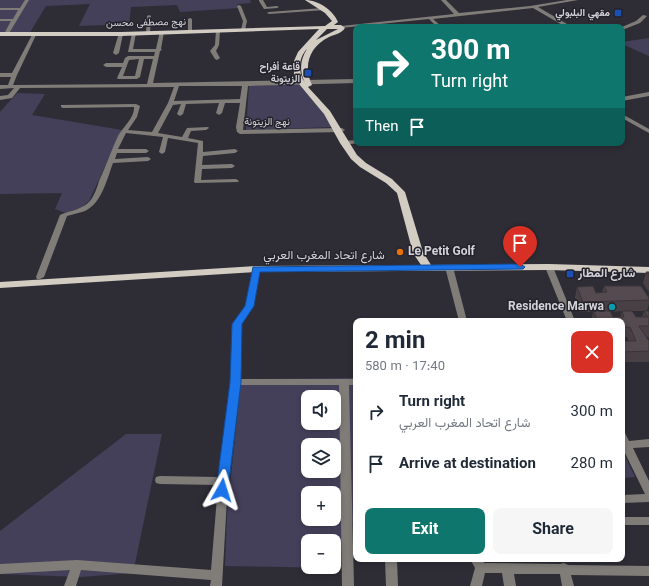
<!DOCTYPE html>
<html lang="en">
<head>
<meta charset="utf-8">
<style>
  body { margin:0; font-family:Georgia,Vazirmatn,serif; background:#f6f6f7; color:#1f2937; height:100vh; display:flex; flex-direction:column; font-size:15px; white-space:nowrap }
  * { box-sizing:border-box; margin:0 }
  p { font-size:13px; color:#747a83 }
  .icon { flex:none; width:22px; height:22px; fill:none; stroke:currentColor; stroke-width:2; stroke-linecap:round; stroke-linejoin:round }
  .map { position:relative; flex:1; overflow:hidden }
  .details { position:absolute; left:353px; top:318px; width:272px; height:244px; display:flex; flex-direction:column; background:#fff; border-radius:8px; box-shadow:0 2px 6px #0003 }
  .details>* { flex:none }
  .guide { position:absolute; left:353px; top:24px; width:272px; height:122px; border-radius:8px; box-shadow:0 2px 6px #0003; background:#0f766e; color:#fff; overflow:hidden }
  .buttons { position:absolute; left:301px; top:390px; display:grid; gap:8px }
  .buttons a { display:grid; place-items:center; width:40px; height:40px; border-radius:8px; background:#fff; box-shadow:0 2px 6px #0003; font-size:20px }
  .pin { position:absolute; display:grid; place-items:center; width:34px; height:34px; color:#fff; margin:-41px -17px; border-radius:50% 50% 50% 0; rotate:-45deg; box-shadow:0 0 4px #0007 }
  .pin .icon { rotate:45deg }
  .me { position:absolute; width:44px; margin:-22px; rotate:6deg; stroke-linejoin:round; filter:drop-shadow(0 0 3px #0008) }
  .turn { display:flex; align-items:center; gap:14px; height:84px; padding:0 12px; font-size:18px }
  .turn .icon { width:52px; height:52px; stroke-width:2.5 }
  .turn b { display:block; font-size:28px; line-height:34px }
  .then { display:flex; align-items:center; height:38px; padding:0 12px; background:#0003; gap:8px; font-size:15px }
  .round { display:grid; place-items:center; flex:none; width:42px; height:42px; border-radius:8px; background:#f6f6f7 }
  .headline { display:flex; align-items:center; justify-content:space-between; height:68px; padding:0 12px }
  h1 { font-size:24px; font-weight:700; line-height:30px }
  .action { display:flex; gap:8px; margin-top:auto; padding:8px 12px }
  .action a { flex:1; height:46px; border-radius:8px; background:#0f766e; color:#fff; font-size:16px; font-weight:700; line-height:46px; text-align:center }
  .action a+a { background:#f6f6f7; color:#1f2937 }
  ul { padding:0; list-style:none }
  li { display:flex; align-items:center; gap:12px; height:52px; padding:0 12px }
  li div { flex:1 }
  li b { display:block; font-size:15px }
  li em { font-style:normal }
  .map>svg:first-child { display:block }
</style>
</head>
<body>
<div class="map">
<svg width="649" height="586" viewBox="0 0 649 586">
  <rect width="100%" height="100%" fill="#2e2d36"/>
  <path fill="#45405a" fill-rule="evenodd" d="M0,0h250l1,3 -14,1 2,4 -59,4 -3,-7 -46,2 -2,17 -50,2 11,-22 -44,2 -17,28 -29,-1z
    M649,38v18l-27,-12v-2z
    M299,84l23,26 10,17 -86,3 3,-44z
    M17,93l28,1 -13,21 90,15 -33,71 -7,6 -16,6 -11,-4 7,-16 -62,1v-82z
    M356,378v143l-10,1 -1,46 -120,-2 2,-51 14,-136zM308,397h26v26h-26zM308,445h26v26h-26zM308,493h26v26h-26zM308,541h26v26h-26z
    M126,434h36l-29,139 -52,4 -81,-3v-43z
    M622,450l13,27 -13,1z"/>
  <g fill="none" stroke-linecap="round" stroke-linejoin="round">
    <path fill="#807d79" fill-rule="evenodd" d="M25,0h4l-21,35h-4v-1l7,-13h-11v-2h13l5,-9h-18v-2h20z
      M259,0h4l4,7 10,-1 2,1 -2,1 -13,1 -5,-8z
      M441,0h5l13,13 71,-7 37,-6h11l-40,7 29,17 26,2 2,1 -31,-1 -31,-18 -100,11 9,8h-5l-8,-8 -88,9 -2,-1 2,-1 113,-12z
      M239,5l2,1 6,15 -2,9 -2,1 -2,-1 2,-9 -6,-15z
      M323,8h2v2l-56,4 -2,-1 2,-1z
      M149,15l2,1 -1,17 -2,1 -2,-1 1,-17z
      M643,15l4,1 -7,7 -18,7v-3l14,-6z
      M190,18l2,1v13l-2,1 -2,-1v-13z
      M216,30l4,1 -1,14 -3,6 4,7 -3,2 -2,-1 -5,-8 5,-6z
      M160,31l4,1 -3,17 1,1 -2,1 -7,32 203,-4v4l-108,3 -5,44 99,-2 3,2 -3,2 -102,2 -3,-2 -1,-5 4,-24h-15l-3,10 -3,2 -3,-2 3,-10 -33,1 -3,10 -3,2 -3,-2 4,-10 -8,1 -15,28 24,4 5,-9 21,-1 1,1 -3,2 -15,1 -3,7 15,3v11l32,-3 3,2 -3,2 -32,3 -1,9 30,-1 3,2 -3,2 -30,1 -1,11 35,-1 3,2 -1,1 -43,1 -1,-1 4,-39 -30,-5 -3,14 -3,2 -3,-2 4,-15 -37,-4 -8,16h28l3,2 -3,2h-29l-2,6 33,-2 3,2 -3,2 -35,2c-6,16 -11,40 -28,48 -5,2 -12,3 -18,5l-23,61 -4,2h-3l-1,-2 24,-62 2,-1c8,-3 21,-5 28,-13 4,-5 7,-13 9,-20 7,-15 12,-30 19,-45 5,-9 17,-19 16,-29l-71,1 -2,-1v-2l75,-1 4,2 -3,11 -9,13 24,2 16,-29 6,-16 -154,1 -8,10 -12,2v-4l8,-1 6,-7 -14,1v-4h8l3,-8h-11v-4h12l20,-38 2,-1 2,1 -19,40 -4,10 134,-1 6,-25h-9l-4,18 -3,2h-19l-1,-1 5,-11h-16l-3,-2 3,-2h17l2,-5 3,-2h26l1,-4h-27l4,-19 2,-1 2,1 -3,16h23zM139,59l-4,17h-12l6,-16zM179,86h63l-2,13 -66,2z
      M119,33l4,1 -4,19 -3,2 -3,-2z
      M649,92v4l-27,5v-4z
      M622,114l27,15v4l-27,-15z
      M356,140v3h2l-14,2 -3,-2 3,-2z
      M446,265h3l4,2 14,54h-8l-14,-54z
      M546,265h3l4,2 22,54h-8l-22,-54z
      M253,267h3l4,2 -7,37 -12,18v55h115v6h-7l5,201h-12l-3,-201h-99l-12,96 -6,105h-12l1,-6 -130,-10 -5,16h-12l6,-16 -70,4v-10l77,-4 134,10 7,-85 -58,-1 -4,-1 -1,-3 1,-3 4,-1 58,1 13,-95 2,-58 12,-18z
      M622,432l3,1 4,8 20,-2v8l-16,1 16,33v21l-27,1v-8l23,-1 -23,-47z
      M622,517h27v8h-27z
      M385,559h12l1,27h-12z
      M470,559h12l2,4 76,1 4,-1 4,2 81,1v10l-78,-1 3,11h-12l-2,-12h-46l2,12h-12l-2,-13h-17l-3,13h-12l5,-18z"/>
    <path fill="#d2ccc3" fill-rule="evenodd" d="M305,0c13,0 28,10 33,22l-4,3h7l4,3c-4,6 -10,6 -16,9 -20,10 -26,29 -17,48l-4,2 22,24 27,44 9,8 26,16 13,13 18,60 8,13 118,-1 100,3v6l-100,-3 -293,2 -256,16v-6l256,-16 165,-1 -8,-12 -16,-60 -11,-10 -26,-16 -9,-8 -11,-16 -16,-29 -25,-30 -5,-8v-15l4,-9 21,-23 -198,7h-121v-4h121l204,-6 7,-5 -7,-8zM327,29h11l-22,11zM307,49c-7,11 -8,22 -2,34 -7,-10 -7,-25 2,-34z"/>
  </g>
  <path fill="#484044" fill-rule="evenodd" d="M646,272h3v20l-6,-9z
    M604,286l45,12v6l-2,7h2v27l-1,-1h-2l3,4v21h-27v-41h-31l2,-9h-13l-5,-15 2,-10 19,6 6,-1zM622,311l-2,6h-7l-3,-5zM632,311h12l-2,6h-6zM622,337h5l2,4h-5z"/>
  <path fill="#544a4f" stroke="#3b3437" d="M646,272h3v4z
    M593,286l3,7 11,-1 -3,-6h37l8,12v2l-66,2 -6,-15z
    M593,311h17l3,6h11l-2,-6h10l4,6h12l-4,-6h5v15h-10l10,15v10l-27,1v-15l2,4h12l-6,-14h-8v-6h-24z"/>
  <path fill="#1a73e8" stroke="#114b97" d="M520,264l5,3 -2,2 -263,3 -6,34 -12,18 -1,58 -13,108 -2,3 -4,2 -4,-2 -2,-3 14,-108 2,-58 13,-18 8,-39z"/>
  <g fill="#1a4fb4" stroke="#24232c" stroke-width="1.5">
    <rect x="614" y="9" width="8" height="8" rx="2"/>
    <rect x="304" y="69" width="8" height="8" rx="2"/>
    <rect x="566" y="270" width="8" height="8" rx="2"/>
  </g>
  <circle fill="#e8710a" stroke="#24232c" stroke-width="1.5" cx="400" cy="252" r="4"/>
  <circle fill="#0f9aa8" stroke="#24232c" stroke-width="1.5" cx="612" cy="307" r="4"/>
  <g text-anchor="middle" dominant-baseline="central" stroke-width="3" stroke-linejoin="round" paint-order="stroke">
    <g font-size="10" font-weight="bold" fill="#d4d3d9" stroke="#24232c" text-anchor="end">
      <text x="610" y="13">مقهي البلبولي</text>
      <text x="300" y="67">قاعة أفراح<tspan x="300" dy="12">الزيتونة</tspan></text>
    </g>
    <g font-size="10" fill="#d4d3d9" stroke="#24232c">
      <text transform="translate(146 23) rotate(-1)">نهج مصطفى محسن</text>
      <text x="267" y="122">نهج الزيتونة</text>
    </g>
    <g font-size="12" font-weight="bold" fill="#d4d3d9" stroke="#24232c" text-anchor="start">
      <text x="408" y="252">Le Petit Golf</text>
      <text x="578" y="274">شارع المطار</text>
      <text x="604" y="307" text-anchor="end">Residence Marwa</text>
    </g>
    <g font-size="12" fill="#d4d3d9" stroke="#24232c">
      <text x="324" y="256">شارع اتحاد المغرب العربي</text>
    </g>
  </g>
</svg>
<div class="buttons">
<a><svg class="icon" aria-label="sound" viewBox="0 0 24 24"><path d="M4 9h4l5-4v14l-5-4H4zM17 9q2 3 0 6"/></svg></a>
<a><svg class="icon" aria-label="layers" viewBox="0 0 24 24"><path d="M12 4l9 5-9 5-9-5zM3 14l9 5 9-5"/></svg></a>
<a>+</a>
<a>−</a>
</div>
<div class="pin" style="left:520px;top:267px;background:#d93025"><svg class="icon" aria-label="arrive" viewBox="0 0 24 24"><path d="M6 21V4h12l-3 4 3 4H6"/></svg></div>
<svg class="me" style="left:222px;top:490px" viewBox="-20 -20 40 40"><path d="M0-17L14 15 0 8-14 15z" fill="#1a73e8" stroke="#fff" stroke-width="4"/></svg>
<div class="guide">
<div class="turn"><svg class="icon" aria-label="right" viewBox="0 0 24 24"><path d="M7 20v-9h11M14 6l5 5-5 5"/></svg><div><b>300 m</b>Turn right</div></div>
<div class="then">Then<svg class="icon" aria-label="arrive" viewBox="0 0 24 24"><path d="M6 21V4h12l-3 4 3 4H6"/></svg></div>
</div>
<section class="details">
<div class="headline"><div><h1>2 min</h1><p>580 m · 17:40</p></div><a class="round" style="background:#d93025;color:#fff"><svg class="icon" aria-label="close" viewBox="0 0 24 24"><path d="M6 6l12 12M18 6L6 18"/></svg></a></div>
<ul>
<li><svg class="icon" aria-label="right" viewBox="0 0 24 24"><path d="M7 20v-9h11M14 6l5 5-5 5"/></svg><div><b>Turn right</b><p>شارع اتحاد المغرب العربي</p></div><em>300 m</em></li>
<li><svg class="icon" aria-label="arrive" viewBox="0 0 24 24"><path d="M6 21V4h12l-3 4 3 4H6"/></svg><div><b>Arrive at destination</b></div><em>280 m</em></li>
</ul>
<div class="action"><a>Exit</a><a>Share</a></div>
</section>
</div>
</body>
</html>
